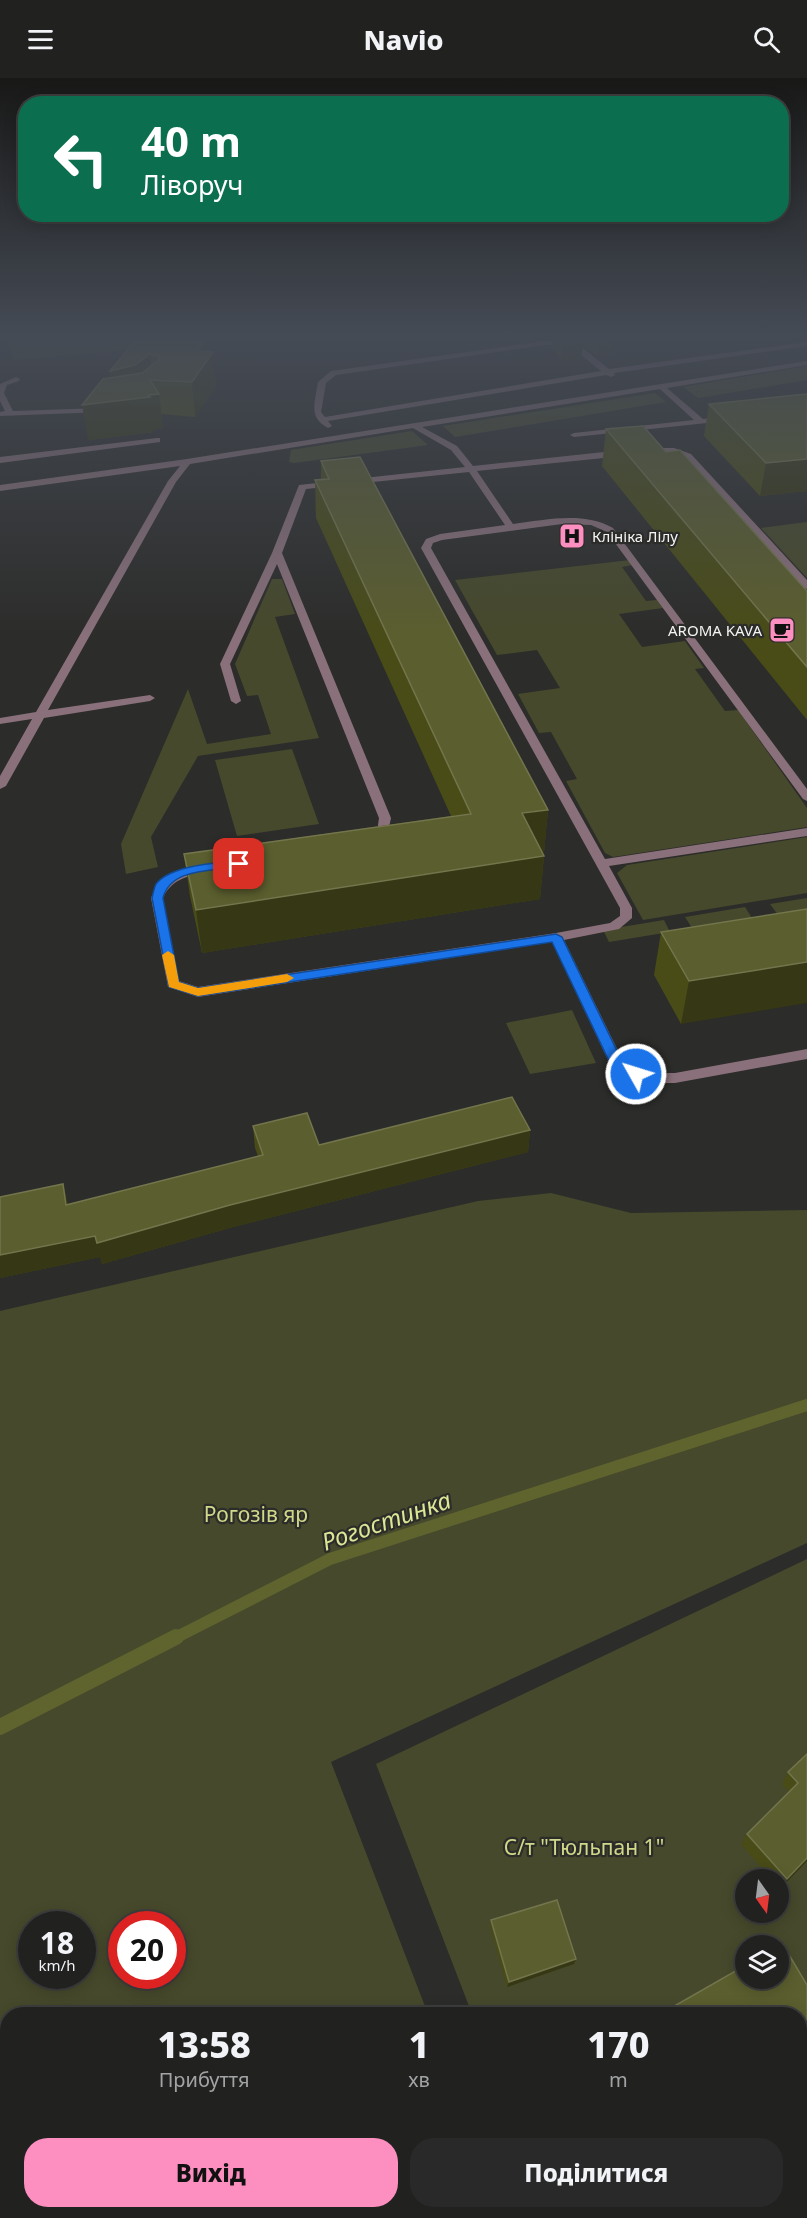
<!DOCTYPE html>
<html lang="uk">
<head>
<meta charset="utf-8">
<style>
  body { margin:0; font-family:"Noto Sans",sans-serif; background:#292929; color:#f1f3f6; height:100vh; display:flex; flex-direction:column; font-size:22px; white-space:nowrap }
  * { box-sizing:border-box; margin:0 }
  p { font-size:20px; color:#a2a3a5 }
  .icon { flex:none; width:33px; height:33px; fill:none; stroke:currentColor; stroke-width:2; stroke-linecap:round; stroke-linejoin:round }
  .map { position:relative; flex:1; overflow:hidden }
  .sheet { position:absolute; left:0px; top:1929px; width:807px; height:212px; display:flex; flex-direction:column; background:#212120; border-radius:24px 24px 0 0; box-shadow:0 3px 15px #0003,0 0 0 2px #3e3e3e }
  .sheet>* { flex:none }
  .guide { position:absolute; left:18px; top:18px; width:771px; height:126px; border-radius:24px; box-shadow:0 3px 15px #0003,0 0 0 2px #3e3e3e; background:#0b6e4f; color:#fff; overflow:hidden }
  .needle { width:39px; rotate:166deg }
  .tools { position:absolute; left:735px; top:1791px; display:grid; gap:12px }
  .tools a { display:grid; place-items:center; width:54px; height:54px; border-radius:50%; background:#212120; box-shadow:0 3px 15px #0003,0 0 0 2px #3e3e3e; font-size:30px }
  .speed { position:absolute; left:18px; top:1833px; display:flex; gap:12px; font-size:30px; font-weight:700; text-align:center }
  .speed>* { display:grid; place-content:center; width:78px; height:78px; border-radius:50%; background:#212120; box-shadow:0 3px 15px #0003,0 0 0 2px #3e3e3e; line-height:1 }
  .speed small { font-size:15px; font-weight:400 }
  .speed .limit { border:9px solid #d22; background:#fff; color:#111 }
  .pin { position:absolute; display:grid; place-items:center; width:51px; height:51px; color:#fff; margin:-26px; border-radius:12px; box-shadow:0 3px 9px #0006 }
  .me { position:absolute; width:66px; margin:-33px; rotate:309deg; stroke-linejoin:round; filter:drop-shadow(0 0 4px #0008) }
  .turn { display:flex; align-items:center; gap:21px; height:126px; padding:0 24px; font-size:27px }
  .turn .icon { width:78px; height:78px; stroke-width:2.5 }
  .turn b { display:block; font-size:42px; line-height:51px }
  .eta { display:flex; justify-content:space-evenly; align-items:center; height:102px; text-align:center }
  .eta b { font-size:36px; font-weight:800; line-height:42px }
  .primary-button { display:flex; gap:12px; margin-top:auto; padding:12px 24px }
  .primary-button a { flex:1; height:69px; border-radius:24px; background:#fd8ec0; color:#111; font-size:24px; font-weight:800; line-height:69px; text-align:center }
  .primary-button a+a { background:#292929; color:#f1f3f6 }
  header { display:flex; justify-content:space-between; align-items:center; height:78px; padding:0 24px; background:#212120; font-size:27px; font-weight:800 }
  .map>svg:first-child { display:block }
</style>
</head>
<body>
<header><svg class="icon" aria-label="menu" viewBox="0 0 24 24"><path d="M4 6h16M4 12h16M4 18h16"/></svg>Navio<svg class="icon" aria-label="search" viewBox="0 0 24 24"><circle cx="10" cy="10" r="6"/><path d="M15 15l6 6"/></svg></header>
<div class="map">
<svg width="807" height="2140" viewBox="0 0 807 2140">
  <rect width="100%" height="100%" fill="#2c2c2a"/>
  <path fill="#46492b" fill-rule="evenodd" d="M5,259h218l-34,8 -175,15z
    M807,288v14l-109,18 -15,-11z
    M655,315l11,9 -211,35 -12,-11z
    M412,353l16,14 -134,18 -5,-1 2,-12z
    M807,444v56l-46,-50z
    M630,482l3,5 -11,2 24,34 11,-1 6,8 -44,6 23,33 43,-6 19,27 -9,1 30,42 13,-1 69,98v19l-194,30 -8,-4 -39,-72 11,-2 -26,-47 -12,1 -21,-39 42,-6 -23,-38 -40,5 -42,-75z
    M272,501h10l13,35 -20,3 44,121 -121,18 -47,81 7,30 -32,7 -5,-30 67,-155 19,55 64,-10 -13,-39 -11,1 -12,-32z
    M292,671l27,75 -82,12 -22,-76z
    M807,759v56l-164,27 -26,-47 10,-8z
    M807,820v12l-29,5 -8,-11z
    M745,829l7,11 -60,10 -7,-11z
    M664,842l6,12 -61,10 -6,-12z
    M572,932l24,53 -66,11 -24,-51z
    M551,1115l80,20 176,-3v333l-476,219 97,252h-420v197h497l2,7h-507v-907l478,-110zM32,1846h50v52h-50zM122,1846h50v52h-50z
    M807,1481v659h-256l-3,-7h252v-197h-328l-96,-250zM746,1802h32v32h-32zM746,1868h32v32h-32z"/>
  <g fill="none" stroke-linecap="round" stroke-linejoin="round">
    <path stroke="#5f642f" stroke-width="12" d="M173,1561l157,-80 477,-154"/>
    <path stroke="#5f642f" stroke-width="16" d="M0,1649l176,-90"/>
    <path fill="#89707a" fill-rule="evenodd" d="M569,259h8l-2,5 34,27 198,-27v4l-193,27 1,2 -4,2 -5,-2 -278,46 4,5 -4,2c-20,-11 -13,-25 -10,-46l13,-11 214,-30h23zM545,267h24l32,26 -276,46 -4,-5 5,-29 10,-8z
      M807,283v4l-140,23 36,31 26,-2 1,2 -4,2 -152,16 -4,-2 4,-2 120,-13 -34,-31 -238,38 35,19 16,20 150,-16 4,3 -4,3 -146,15 36,53c32,-4 71,-13 100,4l194,261v12l-4,-2 -196,-267 -16,-7 -29,-1 -120,16 -9,3 -2,5 174,311 202,-31v8l-198,30 23,42v10l-13,11 -55,11 57,117 20,13 11,3h23l132,-24v10l-132,24h-23l-21,-5 -23,-18 -56,-118 -354,55 -30,-10 -17,-89c10,-25 31,-29 56,-34l4,1 2,3 -2,3c-20,5 -39,6 -48,27l16,83 19,6 358,-54 54,-10 10,-7v-8l-199,-360 5,-9 14,-5 65,-9 -36,-53 -163,17 -24,64 109,265 -4,19 -15,7 -6,-4 11,-8 2,-14 -102,-254 -47,100 11,37 -5,3 -5,-3 -11,-37 52,-111 27,-68 166,-18 -14,-17 -38,-22 -223,36 -14,18 -128,228 102,-15 5,3 -5,3 -106,17 -38,68 -6,3v-13l32,-57 -32,5v-6l36,-6 132,-231 12,-15 -180,25v-6l187,-26z
      M16,299l4,2 -1,2 -12,4 -3,8 9,18 89,-3 4,2 -4,2 -102,4v-4l5,-1 -5,-10v-17z
      M157,360h3v4l-160,21v-6z
      M647,370h27l17,6 116,126v9l-3,-1 -119,-130 -12,-4 -29,-1 -1,-2z"/>
  </g>
  <path fill="#494c17" d="M138,259l70,15 8,34 -21,31 -34,-3 2,14 -9,2v2l-66,8 23,-62z
    M542,259h70l-1,18 -14,1 -14,-11 -2,13 -19,2 -11,-13 1,-8h-8z
    M751,259h45l-40,4z
    M807,316v97l-47,5 -56,-60 5,-32z
    M606,351l60,23 141,139v129l-205,-254z
    M321,383l227,349 -4,42h-2l2,4 -4,43 -338,54 -12,-57 -6,-42 267,-38 -135,-298 -1,-38 6,-1z
    M807,831l-126,115 -27,-49 7,-43z
    M253,1048l66,19 211,-15 -2,22 -295,75 -131,37 -2,-7 -100,21 68,-73 190,-49 -3,-8z
    M807,1676v107l-27,28 -2,-2v-7h-6l-31,-36 6,-10 42,-42 -7,-8 6,-12z
    M491,1842l85,39 -2,5 -67,23 -17,-61z
    M807,1907v63l-7,4v-38h-130l6,-9z"/>
  <path fill="#363714" d="M564,259h19l-2,21 -19,2z
    M599,259h13l-1,18 -14,1z
    M757,259h39l-40,4z
    M206,260l2,21 5,-7 3,34 -21,31 -3,-35 5,-31z
    M150,276l3,26h-3l-2,15 11,-1 4,34 -9,2v2l-66,8 -6,-35 33,-4 -5,-30z
    M807,381v32l-47,5 6,-33z
    M548,732l-4,42 -25,4 3,-43z
    M544,778l-4,43 -338,54 -6,-43z
    M807,884v41l-126,21 8,-43z
    M530,1052l-2,22 -295,75 -131,37 -2,-7 -100,21v-23l95,-19 135,-31z
    M63,1106l6,22 -3,-1z
    M807,1780v3l-27,28 7,-10z
    M576,1881l-2,5 -67,23 2,-5z
    M807,1967v3l-7,4v-3z"/>
  <path fill="#5b5e2e" stroke="#73754d" stroke-width="1.5" d="M138,259l68,1 -9,13 16,1 -21,30 -42,-2 9,14 -11,1 2,2 -68,8 21,-26 39,-6 17,-13v-4l-9,-2 -15,11 -25,6z
    M807,316v65l-41,4 -57,-59z
    M643,348l23,26 14,-2 127,141v76l-201,-238z
    M360,379l188,353 -26,3 22,43 -348,54 -12,-56 287,-40 -156,-334 14,-1 -8,-18z
    M807,831v53l-118,19 -28,-49z
    M512,1019l18,33 -300,75 -133,38 -2,-7 -95,19v-58l63,-13 3,21 197,-50 -10,-29 54,-13 12,32z
    M807,1676v104l-20,21 -40,-45 51,-51 -10,-11z
    M557,1822l19,59 -67,23 -18,-62z
    M782,1865l25,42v60l-7,4v-35h-119l-5,-9 70,-40v13h32v-32z"/>
  <linearGradient id="sky" x2="0" y2="1"><stop stop-color="#181817"/><stop offset="0.46" stop-color="#454b55"/><stop offset="1" stop-color="#454b55" stop-opacity="0"/></linearGradient>
  <rect width="807" height="559" fill="url(#sky)"/>
  <path fill="#1a73e8" stroke="#114b97" stroke-width="1.5" d="M239,782l6,4 -2,2c-26,6 -72,0 -80,32l16,84 19,6 358,-54 6,3 58,120 23,17 -7,5 -26,-16 -58,-121 -354,54 -29,-9 -17,-89c1,-4 2,-10 4,-14 14,-19 61,-21 83,-24z"/>
  <path fill="#f59e0b" d="M168,873l6,4 5,27 19,6 89,-14 7,4 -7,4 -89,14 -29,-9 -7,-32z"/>
  <defs>
    <g id="hospital-square" transform="scale(1.35)"><rect x="-9" y="-9" width="18" height="18" rx="4" fill="#fd8ec0" stroke="#2c2c2a"/><path d="M-5-5h3v3.5h4V-5h3V5h-3V1.5h-4V5h-3Z" fill="#111"/></g>
    <g id="cafe-square" transform="scale(1.35)"><rect x="-9" y="-9" width="18" height="18" rx="4" fill="#fd8ec0" stroke="#2c2c2a"/><path d="M-5.5-4.5H6V0H3Q3 3.5 0 3.5H-2.5Q-5.5 3.5-5.5 0ZM3-3.2v2h1.7v-2ZM-6 4.5H4V6H-6Z" fill="#111"/></g>
  </defs>
  <g fill-rule="evenodd">
    <use href="#hospital-square" x="572" y="458"/>
    <use href="#cafe-square" x="782" y="552"/>
  </g>
  <g text-anchor="middle" dominant-baseline="central" stroke-width="4.5" stroke-linejoin="round" paint-order="stroke">
    <g font-size="15" fill="#f4f4f3" stroke="#2c2c2a" text-anchor="start">
      <text x="592" y="458">Клініка Лілу</text>
      <text x="762" y="552" text-anchor="end">AROMA KAVA</text>
    </g>
    <g font-size="21" fill="#d1d988" stroke="#2c2c2a">
      <text x="256" y="1436">Рогозів яр</text>
      <text x="584" y="1769">С/т "Тюльпан 1"</text>
    </g>
    <g font-size="24" font-style="italic" fill="#dde694" stroke="#2c2c2a">
      <text transform="translate(386 1442) rotate(-19)">Рогостинка</text>
    </g>
  </g>
</svg>
<div class="tools">
<a><svg class="needle" viewBox="-14 -14 28 28"><path d="M0-13l5 13h-10z" fill="#e53935"/><path d="M0 13l5-13h-10z" fill="#a2a3a5"/></svg></a>
<a><svg class="icon" aria-label="layers" viewBox="0 0 24 24"><path d="M12 4l9 5-9 5-9-5zM3 14l9 5 9-5"/></svg></a>
</div>
<div class="speed"><div>18<small>km/h</small></div><div class="limit">20</div></div>
<div class="pin" style="left:239px;top:786px;background:#d93025"><svg class="icon" aria-label="arrive" viewBox="0 0 24 24"><path d="M6 21V4h12l-3 4 3 4H6"/></svg></div>
<svg class="me" style="left:636px;top:996px" viewBox="-20 -20 40 40"><circle r="17" fill="#1a73e8" stroke="#fff" stroke-width="3"/><path d="M0-11L8 9 0 5-8 9z" fill="#fff"/></svg>
<div class="guide">
<div class="turn"><svg class="icon" aria-label="left" viewBox="0 0 24 24"><path d="M17 20v-9H6M10 6l-5 5 5 5"/></svg><div><b>40 m</b>Ліворуч</div></div>
</div>
<section class="sheet">
<div class="eta">
<div><b>13:58</b><p>Прибуття</p></div>
<div><b>1</b><p>хв</p></div>
<div><b>170</b><p>m</p></div>
</div>
<div class="primary-button"><a>Вихід</a><a>Поділитися</a></div>
</section>
</div>
</body>
</html>
